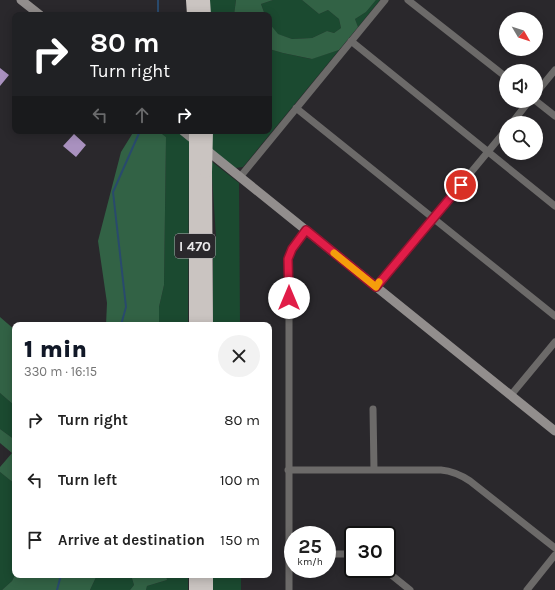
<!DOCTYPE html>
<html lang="en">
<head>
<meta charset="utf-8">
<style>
  body { margin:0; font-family:Karla,sans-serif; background:#f2f2f2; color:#222; height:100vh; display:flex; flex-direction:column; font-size:15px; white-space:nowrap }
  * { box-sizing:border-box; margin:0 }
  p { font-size:13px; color:#767676 }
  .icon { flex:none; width:22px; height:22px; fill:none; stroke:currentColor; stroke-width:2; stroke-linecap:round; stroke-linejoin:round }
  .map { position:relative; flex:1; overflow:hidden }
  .side { position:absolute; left:12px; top:322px; width:260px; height:256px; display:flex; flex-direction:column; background:#fff; border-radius:8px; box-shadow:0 2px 10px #0003 }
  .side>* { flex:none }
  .hud { position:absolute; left:12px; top:12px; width:260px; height:122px; border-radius:8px; box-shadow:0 2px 10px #0003; background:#202124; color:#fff; overflow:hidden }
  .needle { width:26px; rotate:129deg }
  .controls { position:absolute; left:499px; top:12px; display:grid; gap:8px }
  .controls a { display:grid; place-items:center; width:44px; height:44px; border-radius:50%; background:#fff; box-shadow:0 2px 10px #0003; font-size:20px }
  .speed { position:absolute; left:284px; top:526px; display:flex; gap:8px; font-size:20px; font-weight:700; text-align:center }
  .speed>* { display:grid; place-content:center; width:52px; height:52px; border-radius:50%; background:#fff; box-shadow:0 2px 10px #0003; line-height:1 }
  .speed small { font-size:10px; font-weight:400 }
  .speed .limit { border:2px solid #111; border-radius:6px; background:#fff; color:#111 }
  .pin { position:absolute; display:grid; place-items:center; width:34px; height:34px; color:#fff; margin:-17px; border:2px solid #fff; border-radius:50%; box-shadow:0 1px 4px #0007 }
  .me { position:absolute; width:44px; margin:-22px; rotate:0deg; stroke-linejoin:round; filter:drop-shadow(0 0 3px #0008) }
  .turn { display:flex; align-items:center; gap:14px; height:84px; padding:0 12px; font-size:18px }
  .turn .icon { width:52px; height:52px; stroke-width:2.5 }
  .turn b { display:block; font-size:28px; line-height:34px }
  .lanes { display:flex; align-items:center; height:38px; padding:0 12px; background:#0003; justify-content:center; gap:20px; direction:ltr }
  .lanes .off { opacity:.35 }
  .round { display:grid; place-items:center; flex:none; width:42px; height:42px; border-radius:21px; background:#f2f2f2 }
  .summary { display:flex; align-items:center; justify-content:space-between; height:68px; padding:0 12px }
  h1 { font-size:24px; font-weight:800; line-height:30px; color:#111827 }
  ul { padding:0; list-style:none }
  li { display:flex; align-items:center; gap:12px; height:60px; padding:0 12px }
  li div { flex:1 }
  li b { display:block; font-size:15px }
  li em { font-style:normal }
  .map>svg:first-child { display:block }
</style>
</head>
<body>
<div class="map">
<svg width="555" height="590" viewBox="0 0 555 590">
  <rect width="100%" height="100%" fill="#2a282c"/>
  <path fill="#1b4a30" d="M209,0h27l-2,15h-24z
    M273,0h29l17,14 9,-4 11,9 2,9 -7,5 -7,-2 -15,7 -20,1 -15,-5 -8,-11v-8h-4l-4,-11z
    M376,0h4l-22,27 -3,-8 11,-7z
    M269,49l14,4 28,6 28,-9 -96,117 -8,1 -24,-19v-18h58z
    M158,131h19l12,9 -1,185h-29v-18l5,-22 2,-148z
    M211,161l28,22 1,142h-27v-78l3,-10z
    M0,393l15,13v34l-15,-11z
    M0,472l15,12v91l-3,6 -10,9h-2z
    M97,575h34l3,10 -4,5h-40z
    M166,575h22v15h-42l1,-4 20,-6z
    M212,575h29v15h-29z"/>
  <path fill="#326245" d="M236,0h37l-12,4 4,11h-31z
    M302,0h74l-10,12 -11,7 3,8 -19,23 -27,9 -29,-6 -14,-4v-26l9,11 14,5 20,-1 15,-7 7,2 7,-5 -2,-9 -11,-9 -9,4z
    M134,131h24l8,6 -2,148 -5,22v18h-53l1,-22 -9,-62 23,-89z
    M0,317l15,13v76l-15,-13z
    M0,429l15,11v44l-15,-12v-5l12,-14 -12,-10z
    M15,575h82l-7,15h-88l10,-9z
    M131,575h35l1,5 -20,6 -1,4h-16l4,-5z"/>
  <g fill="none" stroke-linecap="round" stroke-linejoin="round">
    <path stroke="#294a6d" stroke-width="2" d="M158,0v15
      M121,325l5,-18 -13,-115 27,-61
      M57,590l4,-15"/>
  </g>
  <path fill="#a991bf" d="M0,68l9,7 -9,11z
    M74,134l12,11 -10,12 -13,-11z"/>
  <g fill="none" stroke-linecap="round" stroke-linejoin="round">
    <path stroke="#6c6a69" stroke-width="7" d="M408,0l98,77
      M351,41l204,165
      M536,93l19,-23
      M536,101l19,15
      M296,108l259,208
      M512,123l17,-22
      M240,177l145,-177
      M376,287l130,-157
      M511,395l44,-53
      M373,409l1,61
      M288,470h153c11,1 20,5 29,11l85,67
      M327,554h26
      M384,569l26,21
      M289,590v-331l3,-10 14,-19
      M527,590l28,-35"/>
    <path stroke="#928e8d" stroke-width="9" d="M21,0l19,15
      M183,131l372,300"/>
    <path stroke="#cac4c1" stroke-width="12" d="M192,0l1,15
      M204,0l1,15
      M206,172l1,153
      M195,325v-159
      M195,575v15
      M207,575v15"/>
    <path stroke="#cac4c1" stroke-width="12" d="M195,131v35
      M206,172l1,-41"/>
  </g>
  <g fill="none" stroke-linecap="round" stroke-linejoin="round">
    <g stroke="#92132f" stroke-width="10">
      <path id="route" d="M289,298l-1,-39 4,-10 14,-19 70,57 85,-102"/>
    </g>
    <use href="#route" stroke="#e11d48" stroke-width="7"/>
    <path stroke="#f59e0b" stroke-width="7" d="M334,253l42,34 3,-5"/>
  </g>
  <g text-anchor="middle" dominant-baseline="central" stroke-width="4" stroke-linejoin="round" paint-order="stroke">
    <rect fill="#2a282c" stroke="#b0afb2" stroke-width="1" x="175" y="234" width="40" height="24" rx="3"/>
    <g font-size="14" font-weight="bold" fill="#eae9eb">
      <text x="195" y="246">I 470</text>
    </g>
  </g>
</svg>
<div class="controls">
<a><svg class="needle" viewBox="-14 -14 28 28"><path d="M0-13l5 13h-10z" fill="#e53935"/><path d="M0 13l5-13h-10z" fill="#767676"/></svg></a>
<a><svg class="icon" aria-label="sound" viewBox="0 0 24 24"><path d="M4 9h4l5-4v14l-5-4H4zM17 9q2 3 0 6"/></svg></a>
<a><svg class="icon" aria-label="search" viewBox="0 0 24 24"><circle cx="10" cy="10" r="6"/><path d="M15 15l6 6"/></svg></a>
</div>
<div class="speed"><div>25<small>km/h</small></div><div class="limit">30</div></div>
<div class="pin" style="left:461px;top:185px;background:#d93025"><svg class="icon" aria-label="arrive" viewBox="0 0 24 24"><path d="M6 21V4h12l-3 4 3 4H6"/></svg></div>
<svg class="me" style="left:289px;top:298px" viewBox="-20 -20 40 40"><circle r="19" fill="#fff"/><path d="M0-13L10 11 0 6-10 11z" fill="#e11d48"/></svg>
<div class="hud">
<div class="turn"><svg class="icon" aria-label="right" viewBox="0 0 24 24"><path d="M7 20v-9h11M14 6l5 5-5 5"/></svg><div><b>80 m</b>Turn right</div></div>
<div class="lanes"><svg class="icon off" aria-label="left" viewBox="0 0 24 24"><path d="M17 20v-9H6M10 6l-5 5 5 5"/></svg><svg class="icon off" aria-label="ahead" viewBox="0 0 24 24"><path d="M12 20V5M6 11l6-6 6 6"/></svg><svg class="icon" aria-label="right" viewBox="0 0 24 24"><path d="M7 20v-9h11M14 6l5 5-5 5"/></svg></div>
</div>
<section class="side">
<div class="summary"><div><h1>1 min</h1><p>330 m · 16:15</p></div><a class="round"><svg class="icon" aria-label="close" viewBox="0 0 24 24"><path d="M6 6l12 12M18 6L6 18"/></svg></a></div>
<ul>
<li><svg class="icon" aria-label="right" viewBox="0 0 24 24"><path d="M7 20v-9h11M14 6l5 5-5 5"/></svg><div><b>Turn right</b></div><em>80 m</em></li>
<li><svg class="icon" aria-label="left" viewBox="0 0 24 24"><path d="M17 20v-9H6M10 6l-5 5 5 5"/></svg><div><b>Turn left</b></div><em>100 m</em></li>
<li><svg class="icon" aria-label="arrive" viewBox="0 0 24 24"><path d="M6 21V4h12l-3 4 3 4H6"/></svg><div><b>Arrive at destination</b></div><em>150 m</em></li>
</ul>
</section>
</div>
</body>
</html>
